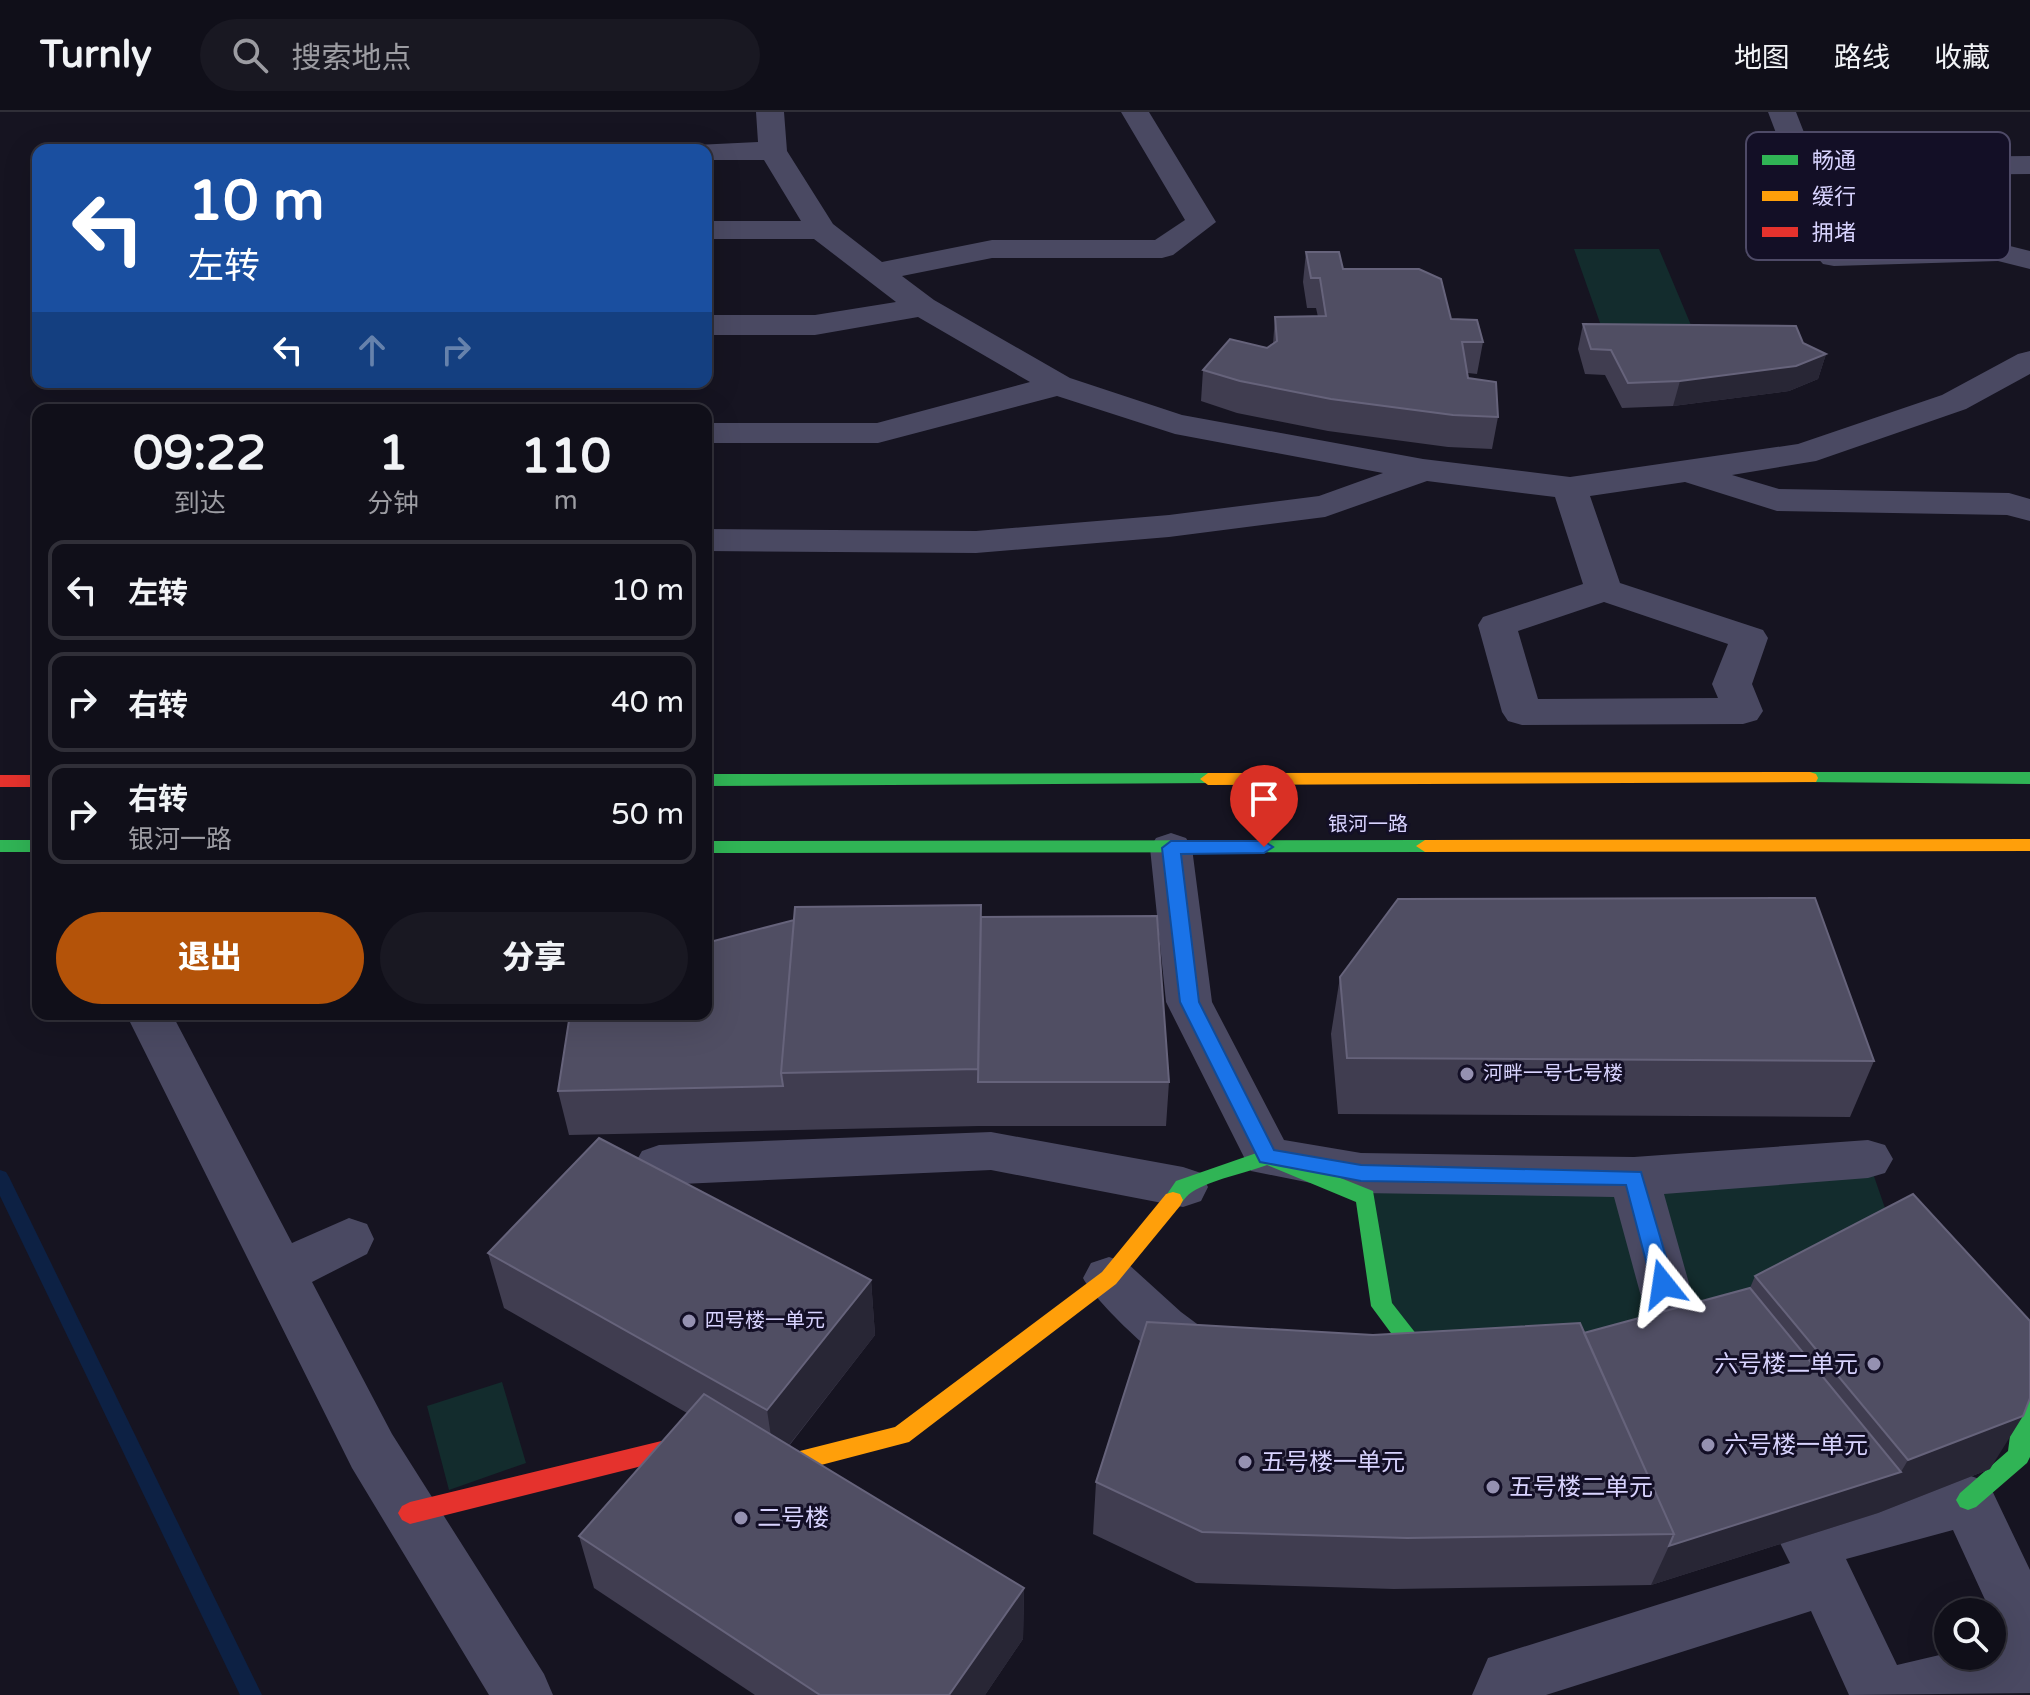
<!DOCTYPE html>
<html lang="zh">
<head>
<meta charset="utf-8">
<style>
  body { margin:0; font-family:"Varela Round","Noto Sans SC",sans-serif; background:#191822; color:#f1f3f6; height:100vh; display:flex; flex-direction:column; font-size:30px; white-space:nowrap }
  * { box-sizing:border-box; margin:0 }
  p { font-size:26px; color:#9c9ca2 }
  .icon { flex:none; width:44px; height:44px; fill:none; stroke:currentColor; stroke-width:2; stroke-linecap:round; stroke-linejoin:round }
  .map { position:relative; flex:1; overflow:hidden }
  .sheet { position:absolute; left:32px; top:292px; width:680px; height:616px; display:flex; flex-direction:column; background:#100f19; border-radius:16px; box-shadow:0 8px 32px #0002,0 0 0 2px #302f38 }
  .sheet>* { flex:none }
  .hud { position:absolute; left:32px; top:32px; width:680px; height:244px; border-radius:16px; box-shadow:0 8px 32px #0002,0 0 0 2px #302f38; background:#1a4fa0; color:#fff; overflow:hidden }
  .tools { position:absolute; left:1934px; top:1486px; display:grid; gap:16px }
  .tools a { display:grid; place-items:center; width:72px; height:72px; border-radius:50%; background:#100f19; box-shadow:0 8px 32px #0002,0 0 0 2px #302f38; font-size:40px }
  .pin { position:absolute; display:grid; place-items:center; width:68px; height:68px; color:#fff; margin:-82px -34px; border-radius:50% 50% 50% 0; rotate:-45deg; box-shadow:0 0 8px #0007 }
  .pin .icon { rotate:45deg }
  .me { position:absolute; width:88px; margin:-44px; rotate:345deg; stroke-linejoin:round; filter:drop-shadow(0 0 6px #0008) }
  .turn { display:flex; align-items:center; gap:28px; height:168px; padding:0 24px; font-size:36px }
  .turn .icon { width:104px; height:104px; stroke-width:2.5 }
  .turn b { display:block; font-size:56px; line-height:68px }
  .lanes { display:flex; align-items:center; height:76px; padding:0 24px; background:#0003; justify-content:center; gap:40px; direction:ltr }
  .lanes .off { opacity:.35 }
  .eta { display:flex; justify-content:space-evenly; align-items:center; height:136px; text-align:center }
  .eta b { font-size:48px; font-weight:800; line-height:56px }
  .action { display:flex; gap:16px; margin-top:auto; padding:16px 24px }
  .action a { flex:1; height:92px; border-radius:48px; background:#b45309; color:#fff; font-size:32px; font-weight:800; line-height:92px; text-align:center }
  .action a+a { background:#191822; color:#f1f3f6 }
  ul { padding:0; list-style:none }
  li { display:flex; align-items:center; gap:24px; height:100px; margin:0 16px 12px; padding:0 8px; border:4px solid #302f38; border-radius:16px }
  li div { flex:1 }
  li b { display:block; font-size:30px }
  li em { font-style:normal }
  header { display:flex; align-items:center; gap:48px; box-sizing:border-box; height:112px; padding:0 40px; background:#100f19; border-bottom:2px solid #302f38 }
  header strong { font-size:38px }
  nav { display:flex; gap:44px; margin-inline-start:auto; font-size:28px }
  .search { width:560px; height:72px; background:#191822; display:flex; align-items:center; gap:20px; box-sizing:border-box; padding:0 28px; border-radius:44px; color:#9c9ca2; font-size:30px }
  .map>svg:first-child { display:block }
</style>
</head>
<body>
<header>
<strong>Turnly</strong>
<div class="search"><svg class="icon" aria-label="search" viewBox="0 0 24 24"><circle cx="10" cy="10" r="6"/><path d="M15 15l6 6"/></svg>搜索地点</div>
<nav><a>地图</a><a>路线</a><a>收藏</a></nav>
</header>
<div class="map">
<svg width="2030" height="1583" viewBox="0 0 2030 1583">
  <rect width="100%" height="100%" fill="#161421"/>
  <path fill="#132c2d" d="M1574,137h85l37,88h-91z
    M1868,1047l27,78 -217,100 -241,43 -55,-74 -21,-133z
    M502,1270l24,81 -77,27 -22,-84z"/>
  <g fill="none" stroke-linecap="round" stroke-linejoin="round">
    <path fill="#0d2144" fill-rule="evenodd" d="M0,1058l6,2 3,5 253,518h-22l-240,-499z"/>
    <path fill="#4a4962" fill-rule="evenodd" d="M756,0h28l3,39 46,73 49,38 110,-22h163l30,-20 -64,-108h28l67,110 -43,33 -11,3h-170l-90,18 32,24 136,78 112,37 241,44 147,18 228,-33 144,-49 76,-41 12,-3v23l-64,35 -150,52 -84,14 47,14 230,4 21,6v22l-23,-6 -230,-4 -92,-29 -95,14 30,87 143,47 5,8 -16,46 11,27 -6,9 -14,4 -221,1 -14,-4 -6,-9 -24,-87 5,-8 100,-33 -28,-87 -128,-16 -102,36 -156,20 -193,16 -270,-2v-22l270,2 193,-16 150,-19 64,-23 -208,-39 -118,-38 -179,47h-172v-20h171l153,-41 -112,-65 -103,18h-109v-20h109l81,-13 -82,-63h-108v-18h95l-37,-61h-58v-10h-14l4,-5 62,-3zM1604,490l124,42 -16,40 6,14 -180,1 -20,-68z
      M1768,0h28l18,46 216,-2v18l-215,2 -8,35 35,37 156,-5 32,8v18l-32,-8 -164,5 -11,-2 -46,-52 12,-45z
      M1171,721l15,5 6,10 20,154 72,138 77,13 273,4 234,-17 17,5 8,14 -8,14 -17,5 -204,16 40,143 -7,16 -19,7 -19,-7 -7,-16 -38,-140 -253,-4 -110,-22 -85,-169 -16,-154 6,-10z
      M126,902h46l120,229 57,-25 18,6 7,15 -7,15 -55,28 80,152 152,240 9,21h-64l-137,-227z
      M991,1020l192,35 18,6 7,14 -7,14 -18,6 -192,-37 -332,15 -17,-6 -8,-14 8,-14 17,-6z
      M1109,1145l18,6 54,49 43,32 8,16 -8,16c-5,2 -13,6 -18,7 -27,1 -111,-81 -123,-105l8,-15z
      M1968,1363l20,7 42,88v123l-181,2 -38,-84 -265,84h-74l16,-37 302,-95 -10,-20 9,-19zM1953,1418l51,111 -12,3v12h-44v-3l-51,12 -51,-106z"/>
    <path fill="#30b455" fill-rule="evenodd" d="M1810,660h220v12l-226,-2 -2,-4 2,-4z
      M1208,661l6,2 2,4 -2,4 -508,3v-12z
      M0,728h38v12h-38z
      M1425,728l9,6 -9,6 -719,1v-12z
      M1268,1037l105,42 19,112 54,69 3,7 -3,7 -8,3 -8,-3 -59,-80 -15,-104 -89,-37c-22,8 -56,15 -75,27 -11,7 -10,19 -26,14l-3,-6 13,-19z
      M2012,1240l8,2 10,12v91l-3,6 -51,44 -8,3 -8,-3 -4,-7 4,-7 48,-42 9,-69 -16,-21 3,-7z"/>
    <path fill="#ff9f0a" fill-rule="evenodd" d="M1810,660l6,2 2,4 -2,4 -608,3 -8,-6 8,-6z
      M2030,727v12l-605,1 -9,-6 9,-6z
      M1173,1080l7,2 3,6 -3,6 -64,78 -207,158 -130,34 -34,-14 -3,-7 3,-7 8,-3 27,11 115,-29 207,-155 64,-78z"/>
    <path fill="#e5322d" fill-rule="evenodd" d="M0,663h38v12h-38z
      M715,1316l46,20 3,7 -3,7 -8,3 -39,-17 -304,76 -8,-4 -4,-7 4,-7 8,-4z"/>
  </g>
  <path fill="#403d50" d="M1306,140l145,67 32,23 -6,32 -9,-1v5l30,39 -6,32 -44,-2 -120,-16 -91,-18 -36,-12 2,-31 64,-22 6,-4 2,-27h43l-2,-9h-9l-4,-26z
    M1583,212l220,19 23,11 -8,25 -29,12 -116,15 -51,2 -17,-33 -20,-1 -7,-25z
    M981,805l188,165 -3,44h-187l-410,9 -11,-44z
    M1340,865l534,84 -24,56 -512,-3 -7,-80z
    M488,1141l383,27 4,55 -86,111 235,142 -1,51 -38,56h-230l-161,-107 -15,-52 108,-123 -183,-105z
    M1755,1164l235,193 -112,44 -227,72 -257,4 -198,-6 -103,-49 3,-52 277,-147 211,-2 166,-45z"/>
  <path fill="#282635" d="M1826,242l-8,25 -29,12 -116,15 7,-25z
    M871,1168l4,55 -100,128 -8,-53z
    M2023,1304l-33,53 -112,44 -227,72 18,-39 232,-74 7,-12z
    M1024,1476l-1,51 -38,56h-36z"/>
  <path fill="#504e63" stroke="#66637b" stroke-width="2" d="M1306,140h33l4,17h76l22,10 10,40 26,1 6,22h-21l6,36 28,4 2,35 -45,-2 -122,-16 -91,-18 -37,-11 27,-31 37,9 10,-7 -2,-24 51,-1 -6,-38h-9z
    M1583,212l213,2 7,17 23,11 -30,12 -116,15 -52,2 -17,-33 -20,-1z
    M1815,786l59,163 -527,-3 -7,-81 58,-78z
    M981,793l-3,164 -197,4 14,-166z
    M1157,804l12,166h-191l3,-165z
    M794,808l-13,153 2,13 -225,5 12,-77h136v-71z
    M599,1026l272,142 -104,130 -279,-157z
    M1913,1082l117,127v77l-7,18 -115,44 -153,-184z
    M1750,1176l151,184 -232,74 5,-12 -90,-201z
    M1147,1210l226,13 207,-12 94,211 -267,4 -205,-6 -106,-50z
    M704,1282l320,194 -75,107h-129l-241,-159z"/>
  <path fill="#1a73e8" stroke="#114b97" stroke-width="2" d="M1171,729h93l9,6 -9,6 -83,1 18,148 75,148 87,15 280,7 33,112 -3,6 -8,3 -7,-3 -4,-6 -26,-99 -265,-4 -101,-19 -80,-160 -18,-154z"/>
  <g fill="#9591b1" stroke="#130f26" stroke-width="3">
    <circle cx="1467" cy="962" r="8"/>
    <circle cx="689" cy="1209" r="8"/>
    <circle cx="1874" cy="1252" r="8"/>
    <circle cx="1708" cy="1333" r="8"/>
    <circle cx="1245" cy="1350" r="8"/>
    <circle cx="1493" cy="1375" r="8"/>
    <circle cx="741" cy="1406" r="8"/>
  </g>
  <g text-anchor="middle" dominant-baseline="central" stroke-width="6" stroke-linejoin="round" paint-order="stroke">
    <g font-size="20" fill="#d9d4ff" stroke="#130f26">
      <text x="1368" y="713">银河一路</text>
    </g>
    <g font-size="20" fill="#d9d4ff" stroke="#130f26" text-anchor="start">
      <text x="1483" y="962">河畔一号七号楼</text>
      <text x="705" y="1209">四号楼一单元</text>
    </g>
    <g font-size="24" fill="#d9d4ff" stroke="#130f26" text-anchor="start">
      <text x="1858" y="1252" text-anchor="end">六号楼二单元</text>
      <text x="1724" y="1333">六号楼一单元</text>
      <text x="1261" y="1350">五号楼一单元</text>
      <text x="1509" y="1375">五号楼二单元</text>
      <text x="757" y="1406">二号楼</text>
    </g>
  </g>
  <rect x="1746" y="20" width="264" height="128" rx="12" fill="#130f26" stroke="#4e4a67" stroke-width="2"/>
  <rect x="1762" y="43" width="36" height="10" fill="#30b455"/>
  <rect x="1762" y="79" width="36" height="10" fill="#ff9f0a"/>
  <rect x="1762" y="115" width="36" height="10" fill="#e5322d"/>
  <g font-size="22" fill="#d9d4ff">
    <text x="1812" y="56">畅通</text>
    <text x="1812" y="92">缓行</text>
    <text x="1812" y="128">拥堵</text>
  </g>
</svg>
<div class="tools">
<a><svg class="icon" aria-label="search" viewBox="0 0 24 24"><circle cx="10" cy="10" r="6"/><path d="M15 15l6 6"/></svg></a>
</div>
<div class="pin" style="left:1264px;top:735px;background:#d93025"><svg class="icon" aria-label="arrive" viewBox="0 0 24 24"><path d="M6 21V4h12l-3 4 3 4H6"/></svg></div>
<svg class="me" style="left:1663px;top:1172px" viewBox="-20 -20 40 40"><path d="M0-17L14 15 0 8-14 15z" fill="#1a73e8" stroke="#fff" stroke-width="4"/></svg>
<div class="hud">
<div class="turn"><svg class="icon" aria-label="left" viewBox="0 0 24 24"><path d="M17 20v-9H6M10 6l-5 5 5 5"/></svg><div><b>10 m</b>左转</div></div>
<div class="lanes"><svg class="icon" aria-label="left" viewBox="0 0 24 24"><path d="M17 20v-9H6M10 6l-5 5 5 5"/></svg><svg class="icon off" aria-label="ahead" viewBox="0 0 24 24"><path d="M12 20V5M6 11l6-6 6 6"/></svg><svg class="icon off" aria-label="right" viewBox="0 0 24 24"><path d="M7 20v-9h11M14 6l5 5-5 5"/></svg></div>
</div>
<section class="sheet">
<div class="eta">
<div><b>09:22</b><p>到达</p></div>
<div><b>1</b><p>分钟</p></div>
<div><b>110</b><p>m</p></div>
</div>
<ul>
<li><svg class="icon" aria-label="left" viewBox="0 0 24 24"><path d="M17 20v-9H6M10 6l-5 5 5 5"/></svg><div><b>左转</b></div><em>10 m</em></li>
<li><svg class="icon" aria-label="right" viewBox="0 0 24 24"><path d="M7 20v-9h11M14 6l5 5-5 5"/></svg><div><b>右转</b></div><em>40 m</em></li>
<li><svg class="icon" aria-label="right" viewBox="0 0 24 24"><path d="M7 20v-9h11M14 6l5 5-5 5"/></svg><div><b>右转</b><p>银河一路</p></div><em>50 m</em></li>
</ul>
<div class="action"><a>退出</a><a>分享</a></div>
</section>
</div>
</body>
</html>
